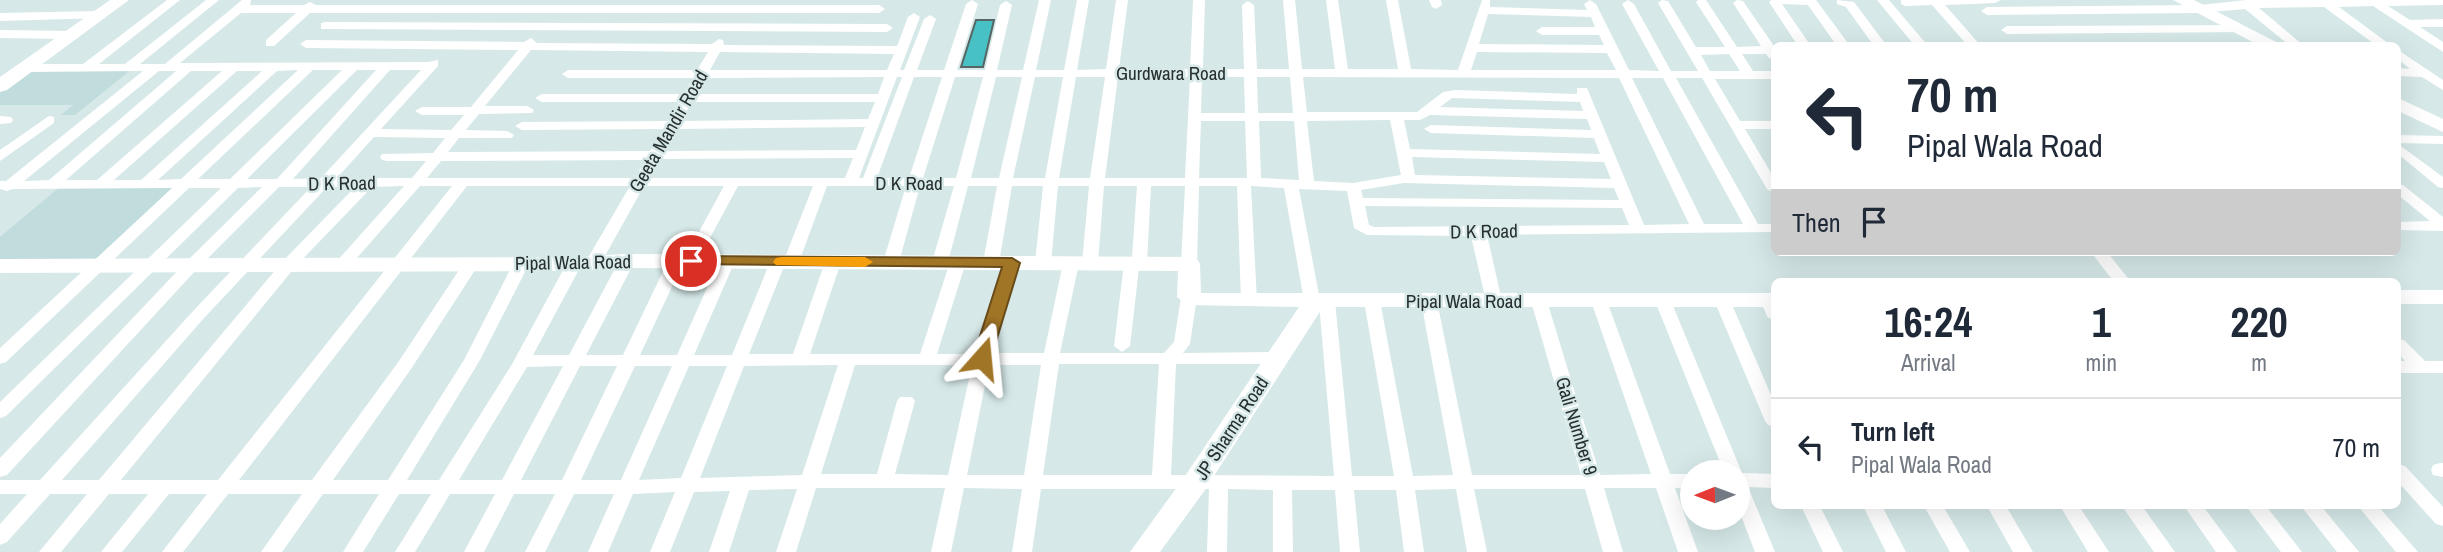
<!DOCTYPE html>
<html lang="en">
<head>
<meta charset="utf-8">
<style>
  body { margin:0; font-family:"Archivo Narrow",sans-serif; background:#f2f2f3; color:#1f2937; height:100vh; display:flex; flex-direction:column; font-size:26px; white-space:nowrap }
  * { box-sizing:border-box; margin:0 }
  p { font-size:23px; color:#747a83 }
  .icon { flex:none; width:38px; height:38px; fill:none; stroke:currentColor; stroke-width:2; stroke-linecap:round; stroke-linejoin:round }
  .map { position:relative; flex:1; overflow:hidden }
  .sheet { position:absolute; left:1771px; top:278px; width:630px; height:231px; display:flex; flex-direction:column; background:#fff; border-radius:10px; box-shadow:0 7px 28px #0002 }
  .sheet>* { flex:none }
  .top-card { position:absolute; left:1771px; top:42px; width:630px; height:214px; border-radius:10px; box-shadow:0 7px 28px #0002; background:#fff; color:#1f2937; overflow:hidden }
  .needle { width:46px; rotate:269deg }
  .tools { position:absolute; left:1680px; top:460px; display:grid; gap:14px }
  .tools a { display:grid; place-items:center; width:70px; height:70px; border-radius:50%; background:#fff; box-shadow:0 7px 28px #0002; font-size:35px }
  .pin { position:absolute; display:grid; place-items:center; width:60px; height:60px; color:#fff; margin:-30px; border:4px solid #fff; border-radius:50%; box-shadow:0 2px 7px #0007 }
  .me { position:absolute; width:77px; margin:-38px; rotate:18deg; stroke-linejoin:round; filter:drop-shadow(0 0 5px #0008) }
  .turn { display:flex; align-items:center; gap:24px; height:147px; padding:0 21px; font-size:32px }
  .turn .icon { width:91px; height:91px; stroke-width:2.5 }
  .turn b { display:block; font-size:49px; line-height:60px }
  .then { display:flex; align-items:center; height:66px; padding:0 21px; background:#0003; gap:14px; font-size:26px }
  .eta { display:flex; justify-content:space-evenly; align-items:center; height:119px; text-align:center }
  .eta b { font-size:42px; font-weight:700; line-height:49px }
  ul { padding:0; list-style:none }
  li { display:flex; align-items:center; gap:21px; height:98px; padding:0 21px; border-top:2px solid #e0e1e3 }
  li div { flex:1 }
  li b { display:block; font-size:26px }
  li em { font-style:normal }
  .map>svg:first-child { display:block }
</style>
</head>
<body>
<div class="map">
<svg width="2443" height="552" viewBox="0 0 2443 552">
  <rect width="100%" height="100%" fill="#d6e8e8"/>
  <path fill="#c1dcdd" d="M133,68l-58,47h-14l12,-10h-73v-15l30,-21z
    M177,185l-80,74h-97v-22l61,-51z"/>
  <path fill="#48c1c5" stroke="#566666" stroke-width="2" d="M976,20h18l-11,47h-22z"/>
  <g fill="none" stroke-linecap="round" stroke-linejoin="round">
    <path fill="#fff" fill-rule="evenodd" d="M167,0h13l-81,64h26l81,-64h13l-79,64h25l77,-64h9l-1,5h54l6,-3 6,3h563l6,4 -6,4h-569l-36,33h-8v-6l30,-27h-55l-61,50 248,-1 10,-2v6l-57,63 70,1 13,-15h-42l-7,-4 7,-4h49l47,-57 -212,-2 -6,-4 6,-4 218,2 7,-4 6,5 175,1 7,-5 4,1 1,5 173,1 11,-29 6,-4 6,4 -20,53h4l20,-51 6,-4 6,4 -19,51h27l22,-66 6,-4 6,4 -21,66h28l15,-65 6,-4 6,4 -15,65h26l16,-70h12l-15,70h28l13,-70h12l-12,70 29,-1 10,-69h12l-9,69h71l3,-69h12l-2,69h41l-2,-64 6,-4 6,4 3,64h32l-6,-69h12l7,69h33l-9,-69h12l10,69h50l-12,-69h12l13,69 47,1 24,-70h8v7l97,3 -3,-6 6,-4 6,4 33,66 30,1 -37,-67 6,-4 6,4 37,67h27l-40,-68 4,-3 6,1 28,46h29l-29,-45 2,-2h8l31,47 24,-1 -28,-43 4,-3 6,1 31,45v12h-5l-3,-4h-24l11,17h21v8h-59l25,42h34v8h-29l29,49v15l-7,-4 -65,-111h-26l82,146h16v8l-287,3 15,66 -8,5 -8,-5 -15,-65 -104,-1 -13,-7 -7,-37 -48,-2 21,111 7,-4 8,5 17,175h42l-30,-175 8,-5 8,5 33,175 40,-1 -32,-174 8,-5 8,5 35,174h109l-50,-174 8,-5 8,5 53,174 51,-1 -60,-173 8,-5 8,5 63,173h22v14h-17l23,64h-20l-22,-64h-52l19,64h-20l-18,-63h-111l13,63h-20l-11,-63 -41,1 9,62h-20l-8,-62h-42l6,62h-20l-5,-62h-43l1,62h-20v-62l-45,-1 -1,63h-20l2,-63h-168l-9,63h-20l10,-63 -58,-1 -13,64h-20l14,-64h-129l-20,64h-20l21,-63 -48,1 -20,62h-20l21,-61 -36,1 -24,60h-20l25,-60 -42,2 -25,58h-20l26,-58h-40l-29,58h-20l30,-58h-41l-30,58h-20l31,-58h-45l-35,58h-20l36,-58h-32l-36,58h-20l36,-58h-56l-41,58h-21l41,-58h-74l-45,58h-21l45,-58h-38l-47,58h-21l47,-58h-39l-48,58h-22l48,-58h-37l-43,48 -7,3v-21l27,-30h-27v-14h40l154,-170 117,-123h-32l-82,82 -190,206 -7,2v-19l185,-195 77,-76 -24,1 -232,228 -6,2v-16l221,-214h-32l-183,174 -6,2v-16l172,-160 -159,1 -6,2 -7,-2v-8h6l137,-110 -117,1 -6,-4 6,-4h57zM1488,14l103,3 4,10h-53l-6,4 6,4h57l5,10 -125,-1zM531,50l177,2 -11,18h-129l-6,4 6,4h125l-10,16h-141l-7,4 7,4h137l-11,19 -146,1 -7,4 7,4 141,-1 -13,22 -202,1 11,-14h53l2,-3 -7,-4 -41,-1 13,-16 53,-1 2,-3 -7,-4h-42zM720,52l174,2 -7,16h-177zM1477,52l130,1 9,17h-145zM1729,54l11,17h-30l-9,-16zM298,70l-117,109 -23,1 119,-109zM313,70h29l-112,109h-32zM357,70h19l-99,109h-30zM390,70h31l-100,108 -28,1zM159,71h17l-127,109 -25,1zM191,71h31l-125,109h-31zM237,71h25l-121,109h-27zM884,77l-6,17h-182l10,-16zM897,77h5l-39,101h-4zM914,77h28l-33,101h-32zM955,77h28l-27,101h-33zM996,77h26l-23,101h-28zM1035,77h28l-18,101h-32zM1076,77h29l-15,101h-31zM1118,77h72l-5,101h-80zM1202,77h42l1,36h-44zM1257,77h33l3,36h-35zM1303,77l316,1 70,146 -45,1 -57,-137h-10v6l-122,-4 -12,2 -26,20h-110zM1632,78h31l80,146h-39zM1452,98l128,4 3,9 -143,-4zM692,102h183l-7,17 -187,2zM1430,115l157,4 4,11 -160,-5 -7,4 7,4 163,5 6,16 -190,-5 -6,-29h16zM1390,120l11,55 -48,8 -39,-2 -7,-60zM1201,121h44l2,57h-48zM1259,121h35l5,59 -38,-2zM865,127l-9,23 -192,1 13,-22zM374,137l71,1 -12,15 -51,1 -2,3 2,3 5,1h39l-14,17h-75zM1412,157l192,5 7,17 -196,-4zM853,158l-8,20h-196l10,-19zM645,160l-10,18h-208l14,-17zM1404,183l210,5 5,12 -256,-2 -2,-8zM404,186l-67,75 -2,3 2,3h12l71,-81h32l-234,294h-97l174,-213 77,-80zM467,186h163l-45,77 8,5 8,-5 43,-77h80l-41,75 -7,-5 -8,5 -45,94h-37l49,-94 -8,-5 -8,5 -50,94h-36l49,-91 -2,-3h-12l-57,105 -72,114h-32l73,-120 49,-96 -2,-3h-12l-2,3 -49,96 -76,120h-55l78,-111 68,-105 -2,-3h-12l-66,100 -87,119h-73zM738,186h75l-29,74 -6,-3 -8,5 -38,93h-38l41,-94 -8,-5 -8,5 -42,94h-37l44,-94 7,5 5,-2zM827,186h79l-23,76 8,5 8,-5 21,-76h34l-22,76 8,5 8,-5 20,-76h29l-14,77 8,5 8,-5 13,-77h31l-8,77 8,5 8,-5 7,-77h31l-7,77 8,5 8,-5 6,-77h33l-5,72 -8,5 -10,83 8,6 8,-6 9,-78 8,-5 4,-77h34l-4,78 8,5 8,-5 2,-78h38l4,115 8,5 8,-5 -6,-115 33,2 20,113 8,5 7,-3 15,173 -163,-1 5,-111h100l8,-6 -8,-6 -93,1 7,-9 7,-47 -8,-5 -8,5 -7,45 -10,11h-104l19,-90 -8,-5 -8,5 -19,90h-52l28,-90 -8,-5 -8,5 -29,91h-38l29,-92 -8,-5 -8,5 -30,92h-110l31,-92 -8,-5 -8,5 -32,92h-44l36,-90 6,3 8,-5zM327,187h28l-72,74 -184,219h-37l143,-163zM1365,206l257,2 7,17 -255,2 -5,-2zM1059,364h100l-7,111h-109zM838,365l-36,110 -102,3 44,-112zM855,365h117l-24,110 -53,-1 20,-73 -3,-4h-12l-3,4 -20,73h-56zM989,365h52l-17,110h-57zM563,366l-61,114h-43l68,-113zM580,366h37l-55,114h-41zM635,366h37l-51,114h-40zM689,366h38l-46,112 -42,2z
      M1429,0h12l1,5 -6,4 -4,-2z
      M1771,0h45l34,46h-13l-29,-41 -26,-1 29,42h-13l-29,-44z
      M1837,0l17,2 33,44h-13l-28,-39 -9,-3z
      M1877,0h12l39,46h-13z
      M1901,0h100l-6,3 -50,2 36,41h-13l-36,-41 -27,1 -4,-2z
      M2246,0h197v5l-55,1 22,14 33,-1v8h-23l23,15v10l-70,-46 -34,1 53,39h-15l-53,-39 -65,1 45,38h-14l-45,-37 -45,4 -213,2 -6,-4 6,-4 213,-2z
      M99,11l6,4 -2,3 -103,3v-8z
      M325,22l562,2 6,4 -6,4 -566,-3v-6z
      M2241,25l6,4 -2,3 -238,2 -6,-4 6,-4z
      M0,30l72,1 6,4 -6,4 -72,-1z
      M2398,50l45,30v10l-21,-13 -24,-1v-8l12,1 -12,-10z
      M0,116l11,1 2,3 -2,3 -11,1z
      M49,116l5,1v6l-54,38v-11z
      M2398,135l45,1v8l-45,-1z
      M2398,144l45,33v11l-5,-1 -40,-33z
      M2398,184l5,1 40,32v14l-45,-1v-8l32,-1 -32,-26z
      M2091,252h16l24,30h-17z
      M1722,295l8,5 44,102v25l-6,-2 -3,-4 -51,-121z
      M1768,295l6,3v21l-6,-1 -8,-18z
      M1663,296l8,5 71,172 32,1v14l-26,-1 27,65h-20l-17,-44v-36h-14l-69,-171z
      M2398,339l6,1 21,21h18v12h-45v-12h7l-7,-8z
      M2440,463h3v14l-10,-2 -2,-5 2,-5z
      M2398,464l7,2 38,41v19l-7,-2 -38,-42z
      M1801,506h19l23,46h-20z
      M1863,506h19l24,46h-20z
      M1924,506h19l27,46h-20z
      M1987,506h19l27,46h-20z
      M2060,506h19l30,46h-21z
      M2122,506h20l33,46h-21z
      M2184,506h19l34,46h-21z
      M2246,506h20l36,46h-21z
      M2301,506h20l38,46h-22z
      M2358,506h20l40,46h-22z"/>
    <path fill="#fff" fill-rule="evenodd" d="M110,0h19l-122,90 -7,2v-15z
      M2173,0h21l90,46h-24z
      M2398,98l45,21v13l-45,-21z
      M623,254l566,3 8,2 3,5 1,29h573v14h-451l-118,183 -45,62h-30l55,-76 114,-169 -112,-2 -10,-8 1,-26 -555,-3 -49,3 -574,2v-14l574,-2z
      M2398,290h45v14h-45z"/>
  </g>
  <path fill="#a17526" stroke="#694c19" stroke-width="2" d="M691,256l321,2 8,5 -29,95 -9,6 -9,-6 29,-91 -316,-3 -3,-3z"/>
  <path fill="#f59e0b" d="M781,257h84l8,5 -8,5 -89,-2 -3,-3 3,-4z"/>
  <g text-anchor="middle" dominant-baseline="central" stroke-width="5" stroke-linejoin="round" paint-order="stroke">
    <g font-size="19" fill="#282f2f" stroke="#d6e8e8">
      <text x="1171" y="73">Gurdwara Road</text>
      <text transform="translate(668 131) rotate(-60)">Geeta Mandir Road</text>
      <text transform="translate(342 183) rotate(-1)">D K Road</text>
      <text x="909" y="183">D K Road</text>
      <text transform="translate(1484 231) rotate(-1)">D K Road</text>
      <text transform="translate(573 262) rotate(-1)">Pipal Wala Road</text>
      <text x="1464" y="301">Pipal Wala Road</text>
      <text transform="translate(1577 426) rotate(73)">Gali Number 9</text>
      <text transform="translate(1231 428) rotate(-57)">JP Sharma Road</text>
    </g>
  </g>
</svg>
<div class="tools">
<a><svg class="needle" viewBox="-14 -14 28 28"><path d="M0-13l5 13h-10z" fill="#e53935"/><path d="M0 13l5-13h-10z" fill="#747a83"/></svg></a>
</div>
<div class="pin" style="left:691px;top:261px;background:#d93025"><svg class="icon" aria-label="arrive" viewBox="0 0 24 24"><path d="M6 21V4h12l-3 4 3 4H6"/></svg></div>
<svg class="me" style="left:982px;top:358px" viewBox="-20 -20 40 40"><path d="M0-17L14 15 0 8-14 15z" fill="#a17526" stroke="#fff" stroke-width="4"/></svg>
<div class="top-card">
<div class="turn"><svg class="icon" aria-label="left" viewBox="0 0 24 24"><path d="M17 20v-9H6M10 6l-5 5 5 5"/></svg><div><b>70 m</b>Pipal Wala Road</div></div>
<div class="then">Then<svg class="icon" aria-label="arrive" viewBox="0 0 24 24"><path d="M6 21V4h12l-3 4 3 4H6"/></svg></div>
</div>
<section class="sheet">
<div class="eta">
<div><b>16:24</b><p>Arrival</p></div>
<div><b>1</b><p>min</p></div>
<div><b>220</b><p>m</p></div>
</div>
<ul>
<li><svg class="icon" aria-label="left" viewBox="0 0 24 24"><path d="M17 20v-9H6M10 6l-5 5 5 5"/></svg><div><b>Turn left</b><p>Pipal Wala Road</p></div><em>70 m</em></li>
</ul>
</section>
</div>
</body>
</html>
